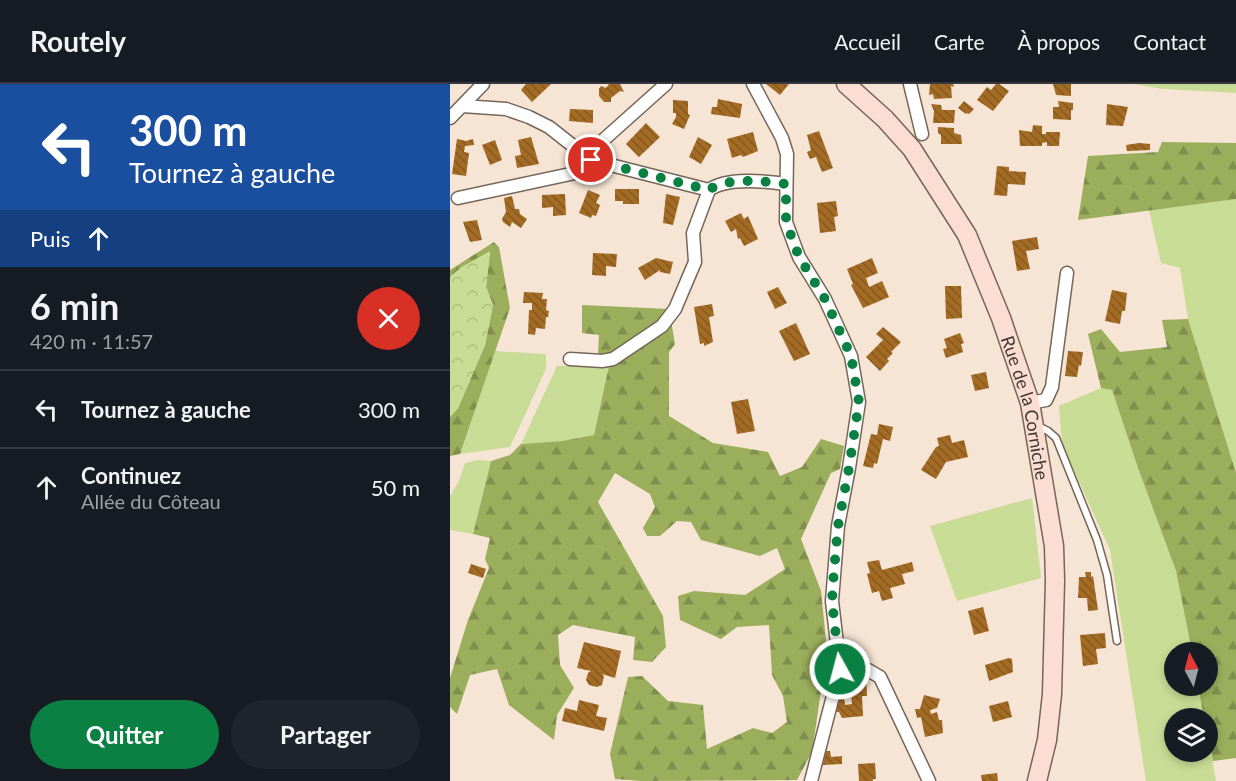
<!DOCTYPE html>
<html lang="fr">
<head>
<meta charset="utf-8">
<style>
  body { margin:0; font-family:Lato,sans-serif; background:#20242c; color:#f1f3f6; height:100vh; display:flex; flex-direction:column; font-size:22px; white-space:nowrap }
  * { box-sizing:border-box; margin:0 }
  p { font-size:20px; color:#9ea1a6 }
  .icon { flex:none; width:33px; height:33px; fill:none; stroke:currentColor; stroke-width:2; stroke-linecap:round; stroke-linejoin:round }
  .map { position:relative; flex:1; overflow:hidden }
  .details { display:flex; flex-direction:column; background:#171b24; width:450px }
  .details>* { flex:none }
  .guide { background:#1a4fa0; color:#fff; overflow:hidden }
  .needle { width:39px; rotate:353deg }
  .controls { position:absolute; left:714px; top:558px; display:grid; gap:12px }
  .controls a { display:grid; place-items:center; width:54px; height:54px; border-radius:50%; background:#171b24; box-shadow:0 3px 9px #0003; font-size:30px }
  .pin { position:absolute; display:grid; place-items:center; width:51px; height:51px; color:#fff; margin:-26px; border:3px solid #fff; border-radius:50%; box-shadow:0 2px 6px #0007 }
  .me { position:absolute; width:66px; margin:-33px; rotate:353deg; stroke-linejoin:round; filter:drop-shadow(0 0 4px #0008) }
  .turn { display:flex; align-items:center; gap:21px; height:126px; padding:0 30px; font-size:27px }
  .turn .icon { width:78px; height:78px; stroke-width:2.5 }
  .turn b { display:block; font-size:42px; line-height:51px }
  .then { display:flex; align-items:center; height:57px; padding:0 30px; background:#0003; gap:12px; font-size:22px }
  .round { display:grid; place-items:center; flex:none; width:63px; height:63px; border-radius:32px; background:#20242c }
  .summary { display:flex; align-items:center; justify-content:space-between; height:102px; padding:0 30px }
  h1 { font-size:36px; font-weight:700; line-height:45px }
  .action { display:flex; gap:12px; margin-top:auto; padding:12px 30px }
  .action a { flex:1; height:69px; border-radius:36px; background:#0b8043; color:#fff; font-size:24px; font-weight:700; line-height:69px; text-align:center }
  .action a+a { background:#20242c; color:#f1f3f6 }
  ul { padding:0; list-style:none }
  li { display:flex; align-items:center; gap:18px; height:78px; padding:0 30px; border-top:2px solid #363941 }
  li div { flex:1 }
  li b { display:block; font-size:22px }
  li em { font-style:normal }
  header { display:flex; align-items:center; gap:36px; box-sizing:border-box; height:84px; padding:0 30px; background:#171b24; border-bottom:2px solid #363941 }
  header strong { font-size:28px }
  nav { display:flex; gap:33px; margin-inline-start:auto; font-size:21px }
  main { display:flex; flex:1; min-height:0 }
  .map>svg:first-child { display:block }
</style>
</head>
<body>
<header>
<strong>Routely</strong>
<nav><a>Accueil</a><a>Carte</a><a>À propos</a><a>Contact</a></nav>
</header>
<main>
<section class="details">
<div class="guide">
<div class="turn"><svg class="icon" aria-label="left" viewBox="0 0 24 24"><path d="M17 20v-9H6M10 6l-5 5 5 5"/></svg><div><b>300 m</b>Tournez à gauche</div></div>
<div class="then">Puis<svg class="icon" aria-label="ahead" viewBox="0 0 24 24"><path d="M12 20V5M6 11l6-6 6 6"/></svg></div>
</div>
<div class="summary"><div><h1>6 min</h1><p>420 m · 11:57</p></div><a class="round" style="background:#d93025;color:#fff"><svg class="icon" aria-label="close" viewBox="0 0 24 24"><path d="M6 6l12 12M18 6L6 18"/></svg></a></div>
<ul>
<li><svg class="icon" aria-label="left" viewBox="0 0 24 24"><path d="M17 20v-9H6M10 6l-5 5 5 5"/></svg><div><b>Tournez à gauche</b></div><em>300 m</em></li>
<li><svg class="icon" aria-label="ahead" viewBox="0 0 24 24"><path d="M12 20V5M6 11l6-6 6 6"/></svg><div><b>Continuez</b><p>Allée du Côteau</p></div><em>50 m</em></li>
</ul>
<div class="action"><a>Quitter</a><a>Partager</a></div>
</section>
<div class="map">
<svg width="786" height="697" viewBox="0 0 786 697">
  <defs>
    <pattern id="forest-firs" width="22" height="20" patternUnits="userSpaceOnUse" patternTransform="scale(1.5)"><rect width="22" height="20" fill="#9bae5c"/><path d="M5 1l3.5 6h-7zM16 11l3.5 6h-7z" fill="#808f4d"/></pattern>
    <pattern id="park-crowns" width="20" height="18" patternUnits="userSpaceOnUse" patternTransform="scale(1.5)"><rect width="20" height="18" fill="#c9dc95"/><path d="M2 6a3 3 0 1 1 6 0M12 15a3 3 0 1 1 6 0" fill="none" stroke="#aebe81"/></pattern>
    <pattern id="building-back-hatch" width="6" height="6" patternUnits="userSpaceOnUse" patternTransform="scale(1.5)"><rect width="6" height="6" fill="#a36b24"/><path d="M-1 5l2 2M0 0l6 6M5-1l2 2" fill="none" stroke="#865920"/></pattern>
  </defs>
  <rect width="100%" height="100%" fill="#f6e5d4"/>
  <path fill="#c9dc95" d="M683,0h103v9l-73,-4z
    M786,115v274l-48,-154 -8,-51 -19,-5 -12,-53z
    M45,267l51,3v15l-36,78 -50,7z
    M107,282h52l-15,69 -32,6 -41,3z
    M651,304l11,2 26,78 38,103 16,81h-18v34h24l6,32h-30v34h34v-18l8,47h-70l-36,-231 -48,-106 -3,-38z
    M28,376l13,1 -18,73 -23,-4v-34l9,-15 6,-18z
    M582,414l9,80 -84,23 -27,-75z"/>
  <path fill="url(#forest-firs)" d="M712,58l74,1v56l-158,21 10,-64 70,-4z
    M44,158l5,5 11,61 -50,146 -10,2v-39l8,-9 27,-63 8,-40 -7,-18 4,-35 -28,15 -12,10v-7z
    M132,221l87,4 6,35 -6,8v64l44,27 55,9 12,24 22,-9 19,-28 23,7 -4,23 -9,4 -30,66 20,52 6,59 -15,102 -15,28 -156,1 -26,-2 -5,-25 18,-77 14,-1 26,25 35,4 4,44 46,-21 19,5 15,-11 -4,-26 -11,-21 -3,-50 -32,2 -16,12 -41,-19 -2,-24 16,-5 51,4 40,-26 -8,-21 -17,8 -59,-16 -10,-18 -14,-1 -17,15h-13l-4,-8 12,-21 -5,-13 -35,-21 -17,29 65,114 3,31 -14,15 -19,-2 2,-23 -62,-12 -15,10 2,30 14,23 -17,27 -3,25 -45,-35 -12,-36 -27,6 -13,39 -7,-7v-29l18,-58 21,-52 -4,-9 5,-21 -17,-4 18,-73 19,-6 11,-11 41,-3 32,-6 15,-69 -11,-13 1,-18 -17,-2z
    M738,235l48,154v285l-23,3 -5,-27v-16h-4l-6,-32h10v-34h-16l-16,-81 -38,-103 -26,-78 -11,-2 -13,-54 13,-5 19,23 47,-5 -5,-27z"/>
  <path fill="url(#park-crowns)" d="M40,167l-4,36 7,18 -8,40 -27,63 -8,9v-140l12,-10z"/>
  <path fill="url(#building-back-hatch)" d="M76,0h25l-19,18 -11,-12z
    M159,0h11l4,8 -4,-1 -9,7v4h-7l-5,-6v-7l2,-3 5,2z
    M316,0h23l-9,11z
    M480,0h23l1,3 -3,-1 1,12 -18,1 -1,-5 -4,1z
    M546,0h3l10,7 -16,20 -16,-11 10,-13 4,3z
    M603,0h18v12l-15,-1z
    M268,15l24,5 -2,14 -29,-4 1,-7h5z
    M223,16l15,1v13l2,1 -6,14 -12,-5 4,-7v-4h-3z
    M514,17l10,8 -5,5 -2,-1 -1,1 -8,-6z
    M608,17l15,2v7h-2v10l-18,-1v-12h6z
    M481,20l10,1 1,5h13l-1,13h-21l1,-12z
    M657,20l21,3 -5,19 -17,-1z
    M120,25l23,1v13l-24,-2z
    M196,39l14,14 -21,20 -13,-13z
    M583,41l9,1v8h4v-2h14l-1,14h-12v-4l-5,1v3h-22l-1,-16 13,2z
    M488,43l16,1v5l7,2 1,9h-21v-9l-3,-2z
    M369,47l14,37 -11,4 -6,-15 -6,2 -3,-7 4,-2 -4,-15z
    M303,48l5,19 -15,6 -2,-2 -9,3 -5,-19z
    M81,53l8,27 -22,4 -2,-12 6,-1 -3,-15z
    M248,53l14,8 -11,19 -12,-7z
    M7,55l9,2 7,-2 1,6 -9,1 -1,6 5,1 -3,23 -14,-2z
    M45,56l7,20 -12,5 -8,-20z
    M689,59l11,1v6l-23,1 -1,-6z
    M547,82l12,1v4l17,1 -1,13 -17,-1 -1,12 -13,-1z
    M165,105h24v15h-16v-3h-8z
    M138,106l12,5 -4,8 4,2 -4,11 -4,-1 -1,3 -12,-5z
    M115,110l1,21 -13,1v-9l-11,1v-13z
    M216,110l14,3 -7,28 -10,-2z
    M62,112l3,13h4l1,5 7,5 -6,9 -9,-6 -2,5 -7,-5 -1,-3 4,-7 -2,-14z
    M386,117l2,15 -4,1 2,14 -16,2 -3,-30z
    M291,129l3,6 4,-3 10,23 -14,7 -4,-8 -2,1 -2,-10 -5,3 -6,-11z
    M27,136l5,20 -12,2 -7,-20z
    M587,153l2,12 -13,2 4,18 -13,2 -5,-30z
    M143,169l24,1 -1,13 -10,-1v10l-14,-1z
    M206,174l17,4 -3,12 -10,-2v-2l-15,10 -7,-12z
    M422,174l6,15 -12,5 3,9 13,-6 7,16 -26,11 -12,-23 2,-1 -6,-15z
    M495,202h16l1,32 -16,1z
    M328,203l9,16 -12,6 -8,-17z
    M662,206l15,3 -2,18h-3l-2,13 -15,-3z
    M74,208l19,1 -1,6h5l-1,11 3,1 -1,6h-2l-1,12 -9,-1 -1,7 -7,-1 1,-24h3v-7h-9z
    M262,220l2,12 -5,1 4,25 -9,4v-3l-4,1 -6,-37z
    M346,239l14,31 -16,7 -15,-30z
    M433,243l18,15 -10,10 2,1 -6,6 2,2 -9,10 -14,-14 17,-17 -7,-6z
    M510,249l4,10 -3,1 2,8 -17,6 -3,-9 4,-1 -3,-9z
    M618,267l15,1 -2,14 -2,-1 -2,12 -12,-1z
    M536,288l3,16 -14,3 -4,-16z
    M298,315l7,32 -18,3 -6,-32z
    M429,340l14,3 -3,14 -7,-2 -6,25 -3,-1 -1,5 -10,-2 8,-32 6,1z
    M500,351l2,8 12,-3 4,17 -22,5 -10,17 -15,-9 15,-23 3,-1 -2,-8z
    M429,476l3,10 30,-8 2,9 -12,3 3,10 -15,4 3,10 -11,3 -3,-10 -7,2 -5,-19 3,-1 -3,-11z
    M21,480l15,5 -3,9 -15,-5z
    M635,488h6v5l2,-1 5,34 -10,1 -1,-13h-9l1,-21h7z
    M533,523l6,24 -15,4 -6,-24z
    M655,549l1,15 -10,1 2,15 -15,2 -3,-31z
    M134,558l37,9 -6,27 -13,-4 2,2 -2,9 -5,2 -8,-2 -3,-5 2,-7 3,-2 -14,-3z
    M559,574l3,1 1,13 -24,9 -4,-16z
    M416,590l1,22h-5l1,20 -21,2 -3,-6h-8l3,-14 10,-1 1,8 7,-1 -1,-9h-7l-1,-20z
    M474,611l16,4 -3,9 -7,2 1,4 6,-2 2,8h3l1,13 -18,4 -4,-20 -4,1 -2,-9h5z
    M129,616l20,5 -3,11 11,2 -3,13 -42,-10 3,-13 12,3z
    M558,617l4,16 -19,5 -4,-16z
    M375,667h5l1,6 11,-1v8l-19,1z
    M425,679l1,16h-3v2h-14l-1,-17z
    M547,689l1,8h-16l-1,-6z"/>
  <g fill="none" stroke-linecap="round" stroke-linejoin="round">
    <g stroke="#756657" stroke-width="9">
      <path id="service" d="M588,342l10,5 8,7 41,102 10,35 10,66"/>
    </g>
    <g stroke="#756657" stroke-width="15">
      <path id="minor" d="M303,0l29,54 5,16 -1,68 13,35 26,42 26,57 8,46 -10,66 -11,58 -6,75 8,68 -29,112
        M460,0l12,50
        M12,22l44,3 23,8 20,10 42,33 118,30
        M0,34l33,-34
        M8,114l117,-25 16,-13 9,-17 66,-59
        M120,275l32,2 11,-2 49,-33 13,-17 20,-47 -2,-29 16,-43c18,-13 55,-9 77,-6
        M580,319l16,-3 6,-13 15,-114
        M390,585l28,1 12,7 49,104"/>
    </g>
    <g stroke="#756657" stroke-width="21">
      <g id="secondary">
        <path id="s1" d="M396,0l39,35 27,30 55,86 34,83 29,85 24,143 1,35 -3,113 -5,46 -10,41"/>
      </g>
    </g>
    <use href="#service" stroke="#fff" stroke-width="6"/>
    <use href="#minor" stroke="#fff" stroke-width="12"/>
    <use href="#secondary" stroke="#fcddd2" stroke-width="18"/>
  </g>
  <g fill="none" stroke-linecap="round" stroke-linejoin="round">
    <path stroke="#0b8043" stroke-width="10" stroke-dasharray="0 18" d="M141,76l118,30c18,-13 55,-9 77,-6v38l13,35 26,42 26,57 8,46 -10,66 -11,58 -5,57 -1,19 8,67"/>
  </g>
  <g text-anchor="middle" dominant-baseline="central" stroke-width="6" stroke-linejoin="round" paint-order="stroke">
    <g font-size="18" fill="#3f3831" stroke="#f6e5d4">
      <text stroke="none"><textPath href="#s1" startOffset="378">Rue de la Corniche</textPath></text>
    </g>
  </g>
</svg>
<div class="controls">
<a><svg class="needle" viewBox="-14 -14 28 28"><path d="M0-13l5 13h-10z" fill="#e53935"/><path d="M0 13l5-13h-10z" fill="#9ea1a6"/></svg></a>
<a><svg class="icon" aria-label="layers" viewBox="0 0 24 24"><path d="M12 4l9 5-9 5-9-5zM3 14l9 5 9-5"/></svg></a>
</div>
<div class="pin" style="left:141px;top:76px;background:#d93025"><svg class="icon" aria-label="arrive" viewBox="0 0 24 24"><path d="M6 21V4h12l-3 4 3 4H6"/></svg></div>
<svg class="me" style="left:390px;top:585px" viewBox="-20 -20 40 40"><circle r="17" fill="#0b8043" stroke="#fff" stroke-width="3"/><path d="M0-11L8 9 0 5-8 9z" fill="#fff"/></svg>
</div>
</main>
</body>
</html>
